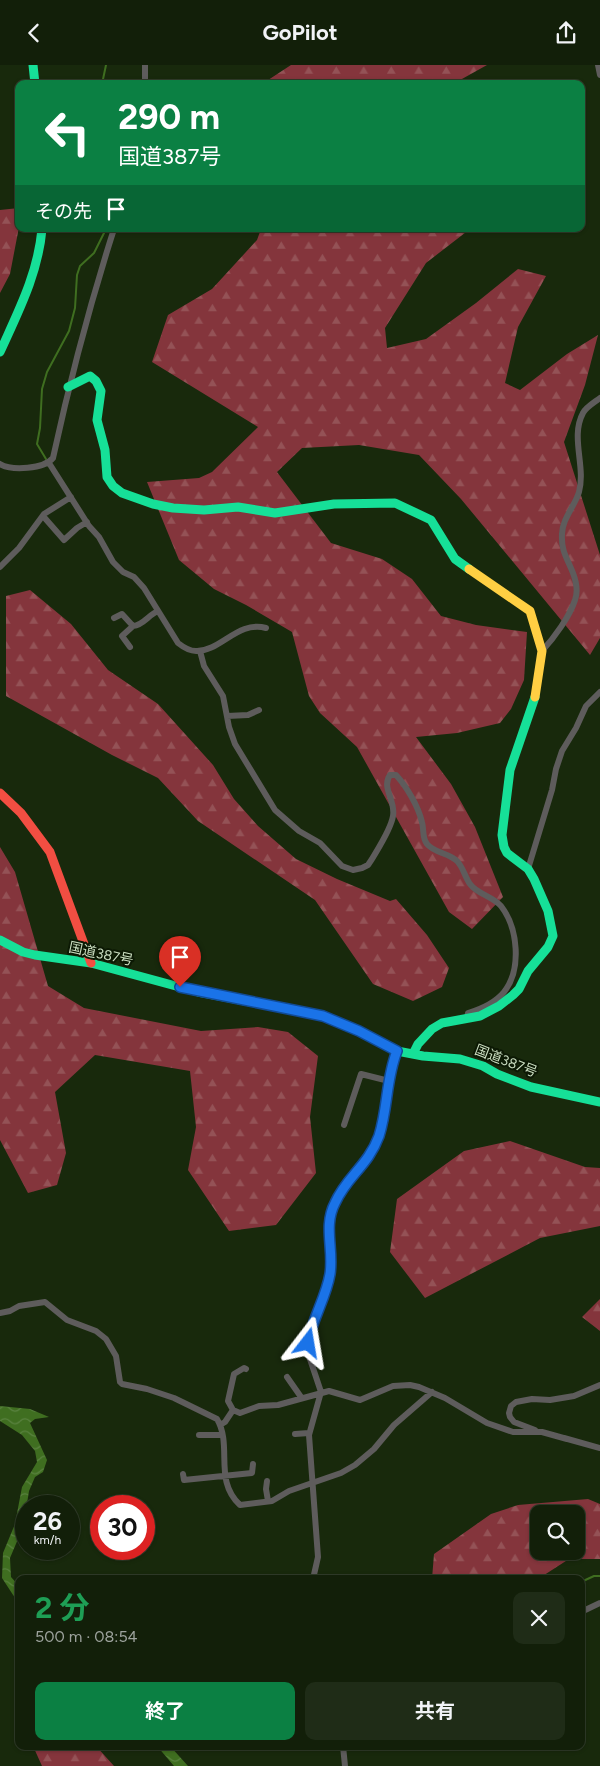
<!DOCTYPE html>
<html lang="ja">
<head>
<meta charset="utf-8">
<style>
  body { margin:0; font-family:Figtree,"Noto Sans JP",sans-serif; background:#1f2c17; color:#f1f3f6; height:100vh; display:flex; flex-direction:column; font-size:19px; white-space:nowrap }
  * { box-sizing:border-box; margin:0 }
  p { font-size:16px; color:#9ca29c }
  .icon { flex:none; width:28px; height:28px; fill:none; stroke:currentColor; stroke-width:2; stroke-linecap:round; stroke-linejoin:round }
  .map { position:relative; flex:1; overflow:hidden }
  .details { position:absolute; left:15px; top:1510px; width:570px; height:175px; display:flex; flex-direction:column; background:#121f09; border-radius:10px; box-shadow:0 1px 4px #0004,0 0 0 1px #313d2a }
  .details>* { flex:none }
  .guide { position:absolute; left:15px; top:15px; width:570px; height:152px; border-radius:10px; box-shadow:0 1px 4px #0004,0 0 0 1px #313d2a; background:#0b8043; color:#fff; overflow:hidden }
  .tools { position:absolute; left:530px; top:1440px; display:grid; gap:10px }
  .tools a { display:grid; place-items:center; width:55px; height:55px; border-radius:10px; background:#121f09; box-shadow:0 1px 4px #0004,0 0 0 1px #313d2a; font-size:25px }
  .speed { position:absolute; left:15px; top:1430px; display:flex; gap:10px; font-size:25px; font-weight:700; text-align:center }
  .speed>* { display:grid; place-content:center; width:65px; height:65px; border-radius:50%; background:#121f09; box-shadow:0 1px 4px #0004,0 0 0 1px #313d2a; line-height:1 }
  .speed small { font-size:12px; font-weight:400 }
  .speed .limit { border:8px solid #d22; background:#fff; color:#111 }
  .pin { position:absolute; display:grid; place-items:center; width:42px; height:42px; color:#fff; margin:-51px -21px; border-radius:50% 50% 50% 0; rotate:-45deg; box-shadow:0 0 5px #0007 }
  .pin .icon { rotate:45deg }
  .me { position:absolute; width:55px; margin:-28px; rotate:14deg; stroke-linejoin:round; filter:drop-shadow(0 0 4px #0008) }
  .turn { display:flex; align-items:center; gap:18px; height:105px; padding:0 20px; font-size:22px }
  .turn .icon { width:65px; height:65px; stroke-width:2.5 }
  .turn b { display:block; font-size:35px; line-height:42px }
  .then { display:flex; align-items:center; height:48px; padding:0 20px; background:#0003; gap:10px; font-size:19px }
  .round { display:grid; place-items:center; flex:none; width:52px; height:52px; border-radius:10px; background:#1f2c17 }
  .summary { display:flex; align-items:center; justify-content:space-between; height:85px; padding:0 20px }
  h1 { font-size:30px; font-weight:700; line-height:38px; color:#1e9e55 }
  .action { display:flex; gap:10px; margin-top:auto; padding:10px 20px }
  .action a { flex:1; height:58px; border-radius:10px; background:#0b8043; color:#fff; font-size:20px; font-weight:700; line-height:58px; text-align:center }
  .action a+a { background:#1f2c17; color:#f1f3f6 }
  header { display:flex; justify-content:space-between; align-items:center; height:65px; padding:0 20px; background:#121f09; font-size:22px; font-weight:700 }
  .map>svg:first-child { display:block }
</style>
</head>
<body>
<header><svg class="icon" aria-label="back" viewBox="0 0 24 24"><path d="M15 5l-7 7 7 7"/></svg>GoPilot<svg class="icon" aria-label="share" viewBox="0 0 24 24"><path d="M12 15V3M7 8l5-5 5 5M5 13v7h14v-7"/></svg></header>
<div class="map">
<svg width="600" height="1701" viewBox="0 0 600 1701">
  <defs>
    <pattern id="forest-firs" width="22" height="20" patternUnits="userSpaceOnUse" patternTransform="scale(1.25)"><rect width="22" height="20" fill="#84353c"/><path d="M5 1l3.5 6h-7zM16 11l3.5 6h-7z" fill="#945256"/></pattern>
    <pattern id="water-waves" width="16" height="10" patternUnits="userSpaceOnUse" patternTransform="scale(1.25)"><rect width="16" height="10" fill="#3f6e20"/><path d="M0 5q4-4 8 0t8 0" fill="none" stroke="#59823f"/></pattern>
  </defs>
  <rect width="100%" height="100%" fill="#18290c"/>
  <path fill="url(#forest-firs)" fill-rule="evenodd" d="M291,0h196l-34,19h-191z
    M19,143v19l-9,47 -10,19v-83z
    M261,164h209l-44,34 -41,65 2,20 39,-9 50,-36 42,-34 28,7 -28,51 -13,56 15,7 47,-36 31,-19 -13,50 -21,57 36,113v83l-10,17 -129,-156 -42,-44 -60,-10 -57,3 -25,24 54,71 51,16 30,20 29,37 35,9 51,7 -3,48 -13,29 -11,14 -43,10 -41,4 35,47 24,43 28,70 -31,32 -23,-17 -92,-165 -37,-34 -11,-17 -17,-64 -46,-27 -32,-16 -35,-29 -32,-78 52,-4 13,-6 46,-45 -106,-65 16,-47 44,-26 45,-49z
    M30,525l41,34 37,46 50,34 55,61 21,34 24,27 38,33 41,20 53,22 6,-2 31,36 22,33 -7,19 -29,14 -40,-17 -58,-84 -117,-79 -40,-43 -46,-23 -106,-59v-100z
    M0,782l15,25 33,114 36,22 117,23 57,-4 30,5 30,24 -8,61 6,56 -40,52 -47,6 -41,-61 8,-43 -6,-56 -95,-16 -40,37 11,61 -9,32 -29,8 -28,-53z
    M510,1076l75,26 15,1v58l-60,12 -115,60 -35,-46 7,-53 67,-48z
    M600,1234v32l-18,-14z
    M588,1434l12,5v55h-31l-31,20h-106l2,-25 57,-40 27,-9zM539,1449h37v37h-37z
    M33,1681h63l18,20h-72z"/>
  <path fill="url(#water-waves)" d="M0,1341l30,3 19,8 -14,2 -5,4 17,37 -4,12 -8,5 -6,14 -5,31 -6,17 -8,19 1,19 8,9v18l-17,-26 1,-25 12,-29 7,-37 15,-25 -2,-11 -13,-16 -22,-14z
    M157,1681h13l18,20h-14z"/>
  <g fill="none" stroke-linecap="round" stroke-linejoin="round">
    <path stroke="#3f6e20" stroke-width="2" d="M102,19l4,-19
      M46,394l-9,-15 3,-16 2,-39 5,-17 22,-41 6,-23 2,-33 3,-9 14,-13 12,-24
      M581,1517l13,-6h6"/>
    <path stroke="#5e5c5c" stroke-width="6" d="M145,0v19
      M598,0l2,10
      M49,398l40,63 10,11 14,25 10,10 11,5 10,11 34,55c5,4 11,8 18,8 24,1 42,-31 70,-23
      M0,399c12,7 44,5 53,-6 17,-78 37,-154 61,-229
      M43,451l21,24 13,-12 10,-6
      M0,502l19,-19 25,-34 27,-17
      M114,553l8,-4 11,12c11,-1 15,-11 25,-15
      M130,582l-8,-11 11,-10
      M200,586l4,15 19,30 6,31 6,17 40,66 24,21 21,12 22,23 11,4 9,-2 6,-3 4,-6c7,-12 19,-30 21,-43 3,-16 -12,-28 -3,-41h6c11,12 22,31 26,47 2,7 0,16 5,22 7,9 22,9 30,17 6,6 8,16 13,23 7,10 22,12 31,22 17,22 21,63 3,86 -9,11 -23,17 -36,21l-1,5
      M542,586c12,-13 28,-35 33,-51 3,-8 1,-19 -2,-27 -6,-15 -12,-22 -11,-39 0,-15 13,-28 17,-42 7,-26 -9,-55 4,-79 3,-6 12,-11 17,-15
      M227,651l21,-1 11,-5
      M528,804l24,-79 4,-21 6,-18 14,-23 10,-22 14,-14
      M344,1060l17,-51 28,7
      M0,1248l10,-2 9,-5 26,-4 22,18 29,11 10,8 10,17 4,26 2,2 25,5 27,9 43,21c16,27 -4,61 23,86l32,-4 17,-10 52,-18 14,-8 19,-16 20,-24 38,-33
      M246,1304l-2,-1 -10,6 -6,27 5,9 7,3 19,-7 19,-1 51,-14 31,9 33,-14 17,-1 9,2 26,11 42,25 26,9h29l25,7
      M287,1312l14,20
      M220,1360l5,-3 8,-12
      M535,1365l-21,-8 -4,-5 -1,-4 2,-7 5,-4 16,-3 18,1 24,-4 26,-11
      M295,1369l14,-1
      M199,1370h23
      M564,1373l36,10
      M183,1409l1,6 68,-7 1,-9
      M267,1416l-1,8 2,12
      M313,1514l5,-22 -9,-122 12,-43 -13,-39 2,-24 20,-55 -2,-38 2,-21 5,-13 10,-17 19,-20 10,-16 11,-36 7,-49 5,-13
      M581,1547l19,-9
      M343,1681l2,20"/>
    <path stroke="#16e098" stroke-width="9" d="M33,0l2,19
      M0,287c18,-40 38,-78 42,-123
      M68,322l22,-11 6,5 5,10 -4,29 8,30 2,27 6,9 9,7 31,11 20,4 31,2 34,-3 37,6 59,-9 61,-1 36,17 24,39 14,10
      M0,875l23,12 12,3 56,8 107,29 125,24 36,15 38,20 26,5 37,3 23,7 14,8 34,13 69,15
      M413,989l5,-10 14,-15 10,-6 38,-7 19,-10 14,-11 6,-6 9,-18 20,-24 5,-11 -5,-25 -14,-32 -6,-10 -21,-16 -3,-6 -2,-12 8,-65 25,-73"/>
    <path stroke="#ffcf43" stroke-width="9" d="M469,504l61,42 12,40 -7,46"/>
    <path stroke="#f24e42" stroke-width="9" d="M0,728l21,20 29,39 41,111"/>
  </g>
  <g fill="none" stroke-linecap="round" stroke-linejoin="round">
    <g stroke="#114b97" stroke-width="12">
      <path id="route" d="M180,922l143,29 36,15 38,20c-11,27 -9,57 -18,85 -11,30 -32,40 -44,67 -12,23 -1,47 -5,71 -4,24 -18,45 -22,69"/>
    </g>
    <use href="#route" stroke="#1a73e8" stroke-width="9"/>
  </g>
  <g text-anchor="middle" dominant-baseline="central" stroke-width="4" stroke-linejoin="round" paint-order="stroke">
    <g font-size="14" fill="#caddc0" stroke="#0c1904">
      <text transform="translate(101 889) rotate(12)">国道387号</text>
      <text transform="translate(506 996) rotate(21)">国道387号</text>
    </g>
  </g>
</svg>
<div class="tools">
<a><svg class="icon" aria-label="search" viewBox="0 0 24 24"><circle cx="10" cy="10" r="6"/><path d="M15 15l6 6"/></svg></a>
</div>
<div class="speed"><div>26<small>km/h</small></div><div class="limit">30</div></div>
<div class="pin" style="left:180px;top:922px;background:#d93025"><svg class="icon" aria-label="arrive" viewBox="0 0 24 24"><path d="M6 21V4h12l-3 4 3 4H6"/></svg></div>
<svg class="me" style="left:308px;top:1278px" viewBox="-20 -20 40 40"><path d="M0-17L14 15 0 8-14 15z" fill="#1a73e8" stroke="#fff" stroke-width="4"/></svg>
<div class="guide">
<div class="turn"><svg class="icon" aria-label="left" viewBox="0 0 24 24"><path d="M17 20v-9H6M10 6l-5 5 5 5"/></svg><div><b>290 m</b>国道387号</div></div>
<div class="then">その先<svg class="icon" aria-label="arrive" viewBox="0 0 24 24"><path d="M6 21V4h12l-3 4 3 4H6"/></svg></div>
</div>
<section class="details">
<div class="summary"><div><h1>2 分</h1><p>500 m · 08:54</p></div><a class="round"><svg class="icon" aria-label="close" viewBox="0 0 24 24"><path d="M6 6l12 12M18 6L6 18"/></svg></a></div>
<div class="action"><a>終了</a><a>共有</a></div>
</section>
</div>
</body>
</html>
